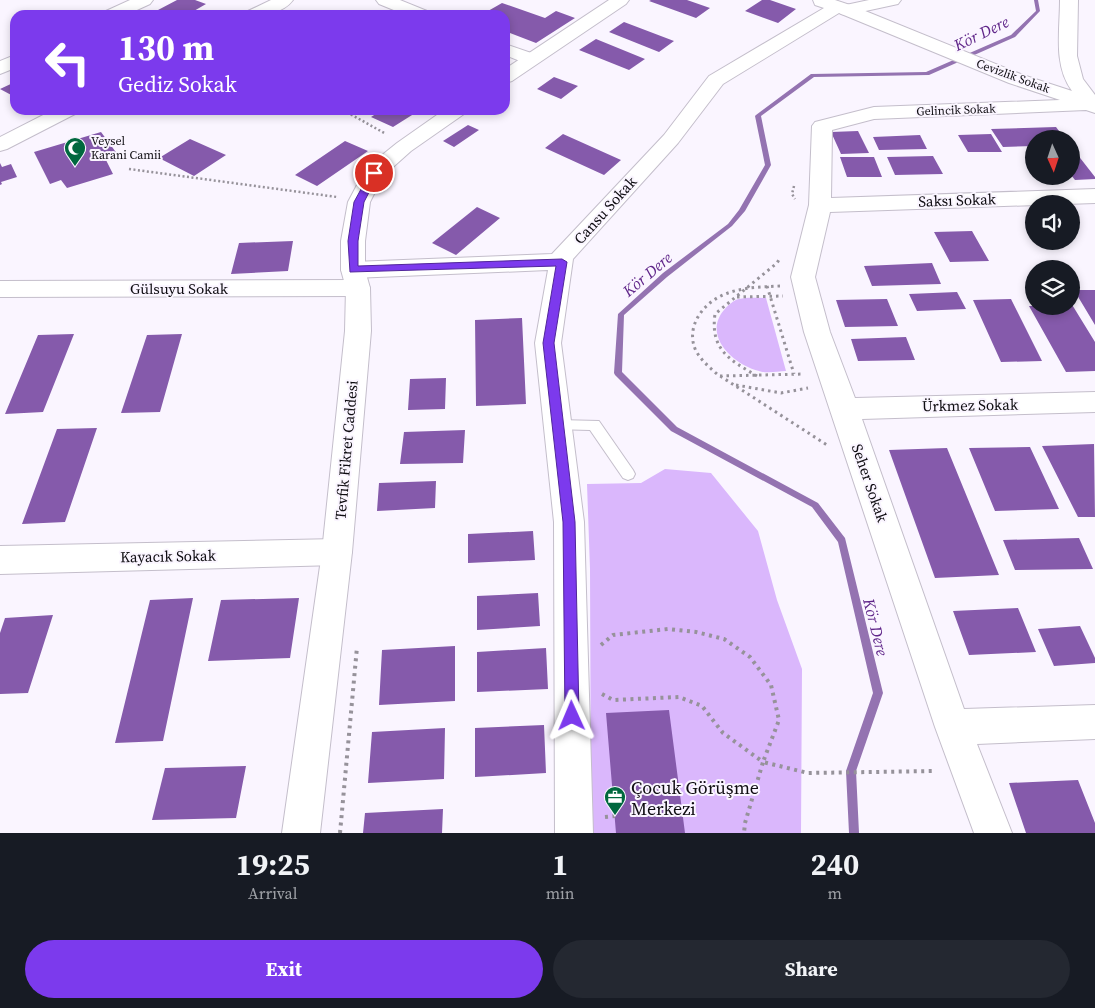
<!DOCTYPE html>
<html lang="en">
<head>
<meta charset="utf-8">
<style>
  body { margin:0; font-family:"Source Serif 4",serif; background:#242831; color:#f1f3f6; height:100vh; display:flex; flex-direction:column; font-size:19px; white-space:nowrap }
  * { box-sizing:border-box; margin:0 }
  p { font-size:16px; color:#9ea1a6 }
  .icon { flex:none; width:28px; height:28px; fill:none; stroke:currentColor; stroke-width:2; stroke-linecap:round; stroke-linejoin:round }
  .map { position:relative; height:833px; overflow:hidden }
  .details { display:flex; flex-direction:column; background:#171b24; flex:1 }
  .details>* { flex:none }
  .hud { position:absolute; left:10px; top:10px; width:500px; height:105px; border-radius:15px; box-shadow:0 2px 8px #0003; background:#7c3aed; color:#fff; overflow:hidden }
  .needle { width:32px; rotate:177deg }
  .fabs { position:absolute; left:1025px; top:130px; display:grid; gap:10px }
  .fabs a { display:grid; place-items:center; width:55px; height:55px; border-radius:50%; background:#171b24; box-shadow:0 2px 8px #0003; font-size:25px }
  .pin { position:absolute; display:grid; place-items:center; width:42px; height:42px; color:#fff; margin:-21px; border:2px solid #fff; border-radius:50%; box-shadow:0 1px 5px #0007 }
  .me { position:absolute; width:55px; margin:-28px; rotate:359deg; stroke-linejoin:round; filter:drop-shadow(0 0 4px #0008) }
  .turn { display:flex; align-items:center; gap:18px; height:105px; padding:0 25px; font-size:22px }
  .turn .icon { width:65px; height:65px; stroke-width:2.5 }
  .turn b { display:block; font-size:35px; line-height:42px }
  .eta { display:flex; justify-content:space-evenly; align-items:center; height:85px; text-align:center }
  .eta b { font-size:30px; font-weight:700; line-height:35px }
  .action { display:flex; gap:10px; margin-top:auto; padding:10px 25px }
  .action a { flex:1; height:58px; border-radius:30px; background:#7c3aed; color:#fff; font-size:20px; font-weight:700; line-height:58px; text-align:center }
  .action a+a { background:#242831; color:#f1f3f6 }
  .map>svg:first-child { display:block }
</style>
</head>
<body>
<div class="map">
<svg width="1095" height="833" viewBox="0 0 1095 833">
  <rect width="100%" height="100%" fill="#faf5ff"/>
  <path fill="#dab7fc" d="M766,298l20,73c-8,0 -19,3 -27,0 -25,-6 -57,-35 -35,-61 3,-4 10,-10 15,-11 8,-2 19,-1 27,-1z
    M665,469l46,4 47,58 19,69 25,69 -1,164h-210l-1,-264 -3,-85 54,-1z"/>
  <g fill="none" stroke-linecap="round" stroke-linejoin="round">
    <path fill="#9473b1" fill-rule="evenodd" d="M1034,0h4l2,11 -25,26 -86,38 -115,2 -53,39 10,49 -26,46 -13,15 -65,51 -43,38 -2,57 55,55 141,76 27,35 38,155 -27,78 3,62h-10l-3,-62 27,-78 -35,-151 -26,-35 -141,-76 -56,-56 -1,-2 4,-59 45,-41 65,-49 11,-14 26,-45 -10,-49 1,-1 55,-41 115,-2 85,-37 25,-24z"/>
  </g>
  <path fill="#855aab" d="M177,0h18l11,4 -19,11h-16l-13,-5z
    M651,0h36l23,8 -14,10 -47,-17z
    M762,0h8l26,9 -18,14 -33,-12z
    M502,3l43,15 11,-7 19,7 -39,25 -31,-12v-16h-24z
    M624,22l50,19 -15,11 -50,-20z
    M596,39l49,20 -16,11 -50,-20z
    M554,77l24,9 -17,13 -24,-10z
    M15,82v15l-15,-8z
    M382,110h38l-27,17 -22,-10z
    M468,125l11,5 -25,17 -11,-6z
    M1056,127l9,12h-31v7l-31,1 -12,-18z
    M858,131l11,22 -28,1 -10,-22z
    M101,132l17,23 -12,5 7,14 -46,14 -6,-8 -11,4 -16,-32z
    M563,134l58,26 -17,15 -59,-27z
    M991,134l11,18h-34l-10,-17z
    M920,135l7,14 -48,1 -6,-13z
    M190,139l36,16 -32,21 -35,-18z
    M345,141l23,10 -51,35 -22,-11z
    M1071,154h6l18,23v2l-20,1 -4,-5z
    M933,156l10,18 -48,1 -8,-18z
    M840,157h34l8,20h-35z
    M0,163l2,4 9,-3 6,13 -16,5 1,2 -2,1z
    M477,207l23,11 -44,37 -24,-12z
    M972,231l17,30 -39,1 -16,-30z
    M293,241l-5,30 -57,3 8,-31z
    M932,263l9,21 -69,2 -8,-20z
    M1074,290h21v35z
    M957,292l9,17 -49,2 -8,-17z
    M887,299l11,27 -53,1 -9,-27z
    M1011,299l31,62 -41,1 -28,-62z
    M1071,303l24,39v29l-29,1 -37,-66h42z
    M522,318l4,86 -50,2 -1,-86z
    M74,334l-31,78 -38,2 33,-79z
    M182,334l-22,78 -39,1 26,-78z
    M906,337l9,23 -57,1 -7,-22z
    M446,378l-1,31 -37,1 2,-31z
    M97,428l-32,94 -43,2 35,-95z
    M465,430l-2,33 -63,1 4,-32z
    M1094,444l1,73h-17l-36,-71z
    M1030,447l29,62 -64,2 -26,-63z
    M947,448l52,127 -64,3 -46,-128z
    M436,481l-1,27 -58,3 2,-28z
    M533,531l2,29 -67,3v-29z
    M1079,538l14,31 -78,1 -12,-30z
    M538,593l2,33 -63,4v-34z
    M193,598l-30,143 -48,2 35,-143z
    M299,598l-9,60 -82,3 13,-61z
    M1018,608l18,44 -67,3 -16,-44z
    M53,615l-25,78 -28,1v-61l5,-15z
    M1080,626l15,32v5l-41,3 -16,-37z
    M455,646v55l-76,4 3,-55z
    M546,648l2,41 -71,3v-40z
    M669,710l16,123h-69l-10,-120z
    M544,725l2,48 -71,4v-49z
    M445,728l-1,51 -76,4 4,-51z
    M246,766l-10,52 -84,2 13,-52z
    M1078,780l17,43v10h-69l-17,-50z
    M443,809l-1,24h-79l2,-20z"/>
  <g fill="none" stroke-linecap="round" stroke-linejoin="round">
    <g stroke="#c4becb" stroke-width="2">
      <path id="service" d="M558,420l41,1 34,49 2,4 -2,4 -5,2 -5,-2 -33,-48 -37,-1 -2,-4 2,-4z"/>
    </g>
    <g stroke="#c4becb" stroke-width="2">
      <path id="minor" d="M130,0h23l-3,4 -24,11h-23l3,-4z
        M271,0h22c-11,15 -32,15 -48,15l3,-4z
        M376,0h24l27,11 3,4h-24l-27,-11z
        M813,0h22l18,6 170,69 49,16c-19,-26 -12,-60 -12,-91h18l-1,56 6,23 12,16v18l-9,-3 -212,9 -42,11 -1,68 264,-9v14l-265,9 -15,65 15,55 25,66 240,-6v20l-233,7 102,290 131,-4v34l-118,5 35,89h-38l-39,-106 -131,-395 -13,-55 18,-72 3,-79 3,-4 59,-15 186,-7 -51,-17 -170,-70 -116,71 -45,59 -105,116 -12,84 23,179 9,311h-38l-1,-311 -19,-179 13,-73 -195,8 -8,-2 -4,-6 4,-6 8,-2 199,-8 112,-119 45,-59 115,-68 -9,-3z
        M505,44l32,11 2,4 -2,4 -7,2 -25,-10z
        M15,55v13l-15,6v-13z
        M53,110h25l-3,4 -68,35 -7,2v-14z
        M358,280l9,2 3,6 -3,6 -9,2 -358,1v-16z
        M337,539l11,3 4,10 -4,10 -11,3 -337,9v-28z"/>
    </g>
    <g stroke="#c4becb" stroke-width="2">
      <path id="tertiary" d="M609,0h20l-3,4 -114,77 -7,2v-14z
        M869,0h32l-3,4 -51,11 -6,-1 -3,-4 3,-4z
        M444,110h23l-3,4 -53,37 -28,25 -13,26 -5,39v29l5,18 1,43 -19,221 -32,281h-38l40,-281 23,-221 1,-43 -5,-18v-29l7,-39 18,-34 31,-25z"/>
    </g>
    <path stroke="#96929a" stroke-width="2.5" stroke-dasharray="2 2.5" stroke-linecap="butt" d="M343,110l43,24
      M129,169l208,28
      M794,186l-2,8 3,5"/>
    <path stroke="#96929a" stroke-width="3" stroke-dasharray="2.5 4" stroke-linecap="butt" d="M767,286l27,88
      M780,286c-19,1 -39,1 -57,9 -21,9 -38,33 -27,56 5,9 13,16 21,23l110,71
      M737,297l46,-1
      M720,376l84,-2
      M757,376c-27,-16 -47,-26 -42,-62l62,-51 3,-5
      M736,385l45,8 27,-5"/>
    <path stroke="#96929a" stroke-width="4" stroke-dasharray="3 4.5" stroke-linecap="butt" d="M601,645l12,-10 55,-6 28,3 28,7 26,18 21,28 8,35 -16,42 45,11 128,-2
      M602,694l11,6 66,-3 23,9 21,27 40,29 -18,61 -1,10
      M605,817l10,-1
      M340,833l17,-186"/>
    <use href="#service" fill="#fff" fill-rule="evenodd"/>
    <use href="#minor" fill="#fff" fill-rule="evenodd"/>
    <use href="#tertiary" fill="#fff" fill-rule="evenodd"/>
  </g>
  <path fill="#7c3aed" stroke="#51269a" d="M371,171h3l5,2 -15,29 -6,39v25l204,-7 5,3 -13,81 21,179 4,194 -2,5 -5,2 -5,-2 -2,-5 -2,-194 -20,-179 13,-77 -206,6 -2,-31 6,-39z"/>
  <defs>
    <g id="mosque-pin" transform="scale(1.125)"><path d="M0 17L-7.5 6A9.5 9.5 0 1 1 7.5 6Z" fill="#00683e" stroke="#faf5ff"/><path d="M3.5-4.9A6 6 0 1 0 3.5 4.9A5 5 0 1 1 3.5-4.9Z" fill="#fff"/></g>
    <g id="office-pin" transform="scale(1.125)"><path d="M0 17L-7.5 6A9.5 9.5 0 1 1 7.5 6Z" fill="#00683e" stroke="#faf5ff"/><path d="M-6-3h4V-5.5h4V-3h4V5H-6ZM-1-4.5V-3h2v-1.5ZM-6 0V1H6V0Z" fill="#fff"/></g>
  </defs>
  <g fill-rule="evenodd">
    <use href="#mosque-pin" x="75" y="148"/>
    <use href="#office-pin" x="615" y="797"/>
  </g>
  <g text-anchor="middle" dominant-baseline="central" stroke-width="4" stroke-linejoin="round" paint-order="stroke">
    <g font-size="12" fill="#0e0c11" stroke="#faf5ff">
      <text transform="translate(1013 76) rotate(20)">Cevizlik Sokak</text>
      <text transform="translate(956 110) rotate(-2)">Gelincik Sokak</text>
    </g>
    <g font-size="12" fill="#0e0c11" stroke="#faf5ff" text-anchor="start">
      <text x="91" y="141">Veysel<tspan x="91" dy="14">Karani Camii</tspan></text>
    </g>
    <g font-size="15" fill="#0e0c11" stroke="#faf5ff">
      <text transform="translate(957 200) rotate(-2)">Saksı Sokak</text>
      <text transform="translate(605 210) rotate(-48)">Cansu Sokak</text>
      <text x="179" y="288">Gülsuyu Sokak</text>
      <text transform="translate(970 405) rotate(-1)">Ürkmez Sokak</text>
      <text transform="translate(346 450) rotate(-85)">Tevfik Fikret Caddesi</text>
      <text transform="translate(870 483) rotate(71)">Seher Sokak</text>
      <text transform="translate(168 556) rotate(-1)">Kayacık Sokak</text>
    </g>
    <g font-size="16" font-style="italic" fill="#5f2589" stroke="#faf5ff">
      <text transform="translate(981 33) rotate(-26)">Kör Dere</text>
      <text transform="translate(647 274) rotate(-40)">Kör Dere</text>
      <text transform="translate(876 627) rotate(76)">Kör Dere</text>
    </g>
    <g font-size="18" fill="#0e0c11" stroke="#faf5ff" text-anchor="start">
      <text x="631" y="787">Çocuk Görüşme<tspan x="631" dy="21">Merkezi</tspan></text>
    </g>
  </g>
</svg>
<div class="fabs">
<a><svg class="needle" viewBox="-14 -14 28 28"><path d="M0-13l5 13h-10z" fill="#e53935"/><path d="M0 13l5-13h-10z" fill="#9ea1a6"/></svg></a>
<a><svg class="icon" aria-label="sound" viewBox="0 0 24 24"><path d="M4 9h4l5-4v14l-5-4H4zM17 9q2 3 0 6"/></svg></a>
<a><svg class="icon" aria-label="layers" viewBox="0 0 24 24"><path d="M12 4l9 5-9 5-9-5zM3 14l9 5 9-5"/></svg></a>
</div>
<div class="pin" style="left:374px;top:173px;background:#d93025"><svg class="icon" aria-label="arrive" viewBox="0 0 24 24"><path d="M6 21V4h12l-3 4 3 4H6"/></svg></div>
<svg class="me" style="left:572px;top:716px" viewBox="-20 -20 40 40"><path d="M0-17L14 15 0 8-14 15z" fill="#7c3aed" stroke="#fff" stroke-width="4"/></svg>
<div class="hud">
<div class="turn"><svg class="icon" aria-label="left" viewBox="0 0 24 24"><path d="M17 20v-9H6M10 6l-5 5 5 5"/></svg><div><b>130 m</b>Gediz Sokak</div></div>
</div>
</div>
<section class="details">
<div class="eta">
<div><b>19:25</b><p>Arrival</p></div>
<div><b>1</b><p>min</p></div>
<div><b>240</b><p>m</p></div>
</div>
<div class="action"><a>Exit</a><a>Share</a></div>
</section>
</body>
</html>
